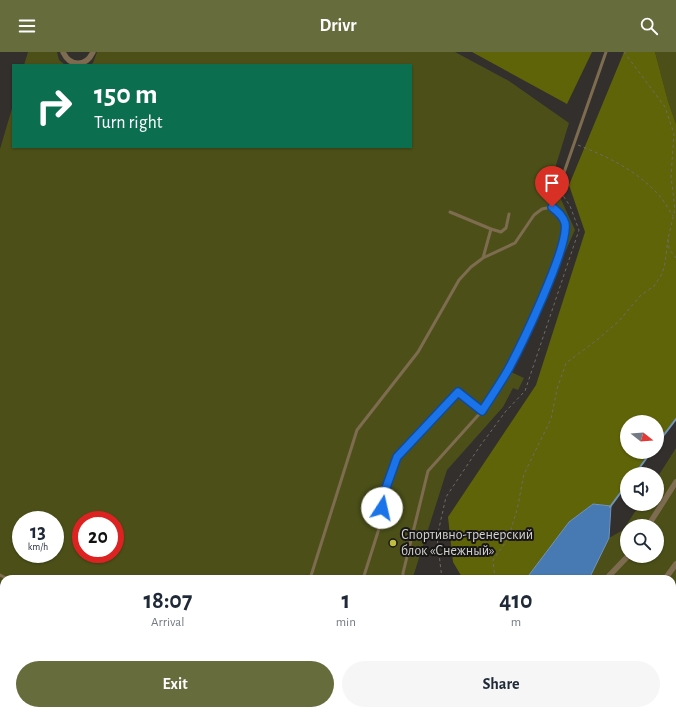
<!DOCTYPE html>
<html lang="en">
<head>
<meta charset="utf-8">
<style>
  body { margin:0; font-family:"Alegreya Sans",sans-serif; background:#f6f6f7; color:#1f2937; height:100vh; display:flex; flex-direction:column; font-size:15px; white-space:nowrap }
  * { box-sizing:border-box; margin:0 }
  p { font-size:13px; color:#747a83 }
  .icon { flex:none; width:22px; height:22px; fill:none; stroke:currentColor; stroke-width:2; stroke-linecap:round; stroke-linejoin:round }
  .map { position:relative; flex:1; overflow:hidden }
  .drawer { position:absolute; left:0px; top:523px; width:676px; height:140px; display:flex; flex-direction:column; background:#fff; border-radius:12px 12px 0 0; box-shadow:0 1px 3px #0004 }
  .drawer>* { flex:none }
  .top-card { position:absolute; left:12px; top:12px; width:400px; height:84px; border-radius:0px; box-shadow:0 1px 3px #0004; background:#0b6e4f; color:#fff; overflow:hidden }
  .needle { width:26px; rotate:107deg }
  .controls { position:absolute; left:620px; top:363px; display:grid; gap:8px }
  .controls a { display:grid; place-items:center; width:44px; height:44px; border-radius:50%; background:#fff; box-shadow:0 1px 3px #0004; font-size:20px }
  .speed { position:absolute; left:12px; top:459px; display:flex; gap:8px; font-size:20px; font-weight:700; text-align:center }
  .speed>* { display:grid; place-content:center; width:52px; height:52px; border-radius:50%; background:#fff; box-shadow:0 1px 3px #0004; line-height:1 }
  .speed small { font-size:10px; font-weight:400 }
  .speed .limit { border:6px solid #d22; background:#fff; color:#111 }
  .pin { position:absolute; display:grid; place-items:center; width:34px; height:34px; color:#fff; margin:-41px -17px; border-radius:50% 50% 50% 0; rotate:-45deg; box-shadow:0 0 4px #0007 }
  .pin .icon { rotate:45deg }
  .me { position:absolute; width:44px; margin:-22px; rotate:10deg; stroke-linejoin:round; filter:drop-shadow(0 0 3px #0008) }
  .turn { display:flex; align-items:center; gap:14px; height:84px; padding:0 16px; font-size:18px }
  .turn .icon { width:52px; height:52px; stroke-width:2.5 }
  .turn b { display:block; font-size:28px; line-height:34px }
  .eta { display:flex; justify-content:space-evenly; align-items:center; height:68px; text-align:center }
  .eta b { font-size:24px; font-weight:700; line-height:28px }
  .primary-button { display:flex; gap:8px; margin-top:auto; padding:8px 16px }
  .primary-button a { flex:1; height:46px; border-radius:24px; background:#676c3c; color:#fff; font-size:16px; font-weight:700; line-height:46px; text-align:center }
  .primary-button a+a { background:#f6f6f7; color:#1f2937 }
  header { display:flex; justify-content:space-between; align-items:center; height:52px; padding:0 16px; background:#676c3c; color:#fff; font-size:18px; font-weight:700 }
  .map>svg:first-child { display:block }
</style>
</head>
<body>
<header><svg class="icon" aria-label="menu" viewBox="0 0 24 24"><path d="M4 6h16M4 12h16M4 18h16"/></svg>Drivr<svg class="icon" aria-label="search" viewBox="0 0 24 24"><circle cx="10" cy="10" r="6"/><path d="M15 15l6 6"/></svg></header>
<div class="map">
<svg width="676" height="663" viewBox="0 0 676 663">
  <rect width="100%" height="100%" fill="#322f2c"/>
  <path fill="#4c5018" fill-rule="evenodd" d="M28,0h29l2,8 6,5h-41z
    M97,0h358l54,29 60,42 -21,68 12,6 15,33 -64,142 13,6 -6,12 -5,-2 -10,19 -56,63 -34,107 4,2h-413v132h335l-6,4h-333v-566l13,-44v42h398v-82h-321l3,-2zM21,468h34v34h-34zM81,468h34v34h-34z
    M655,0h21v72l-8,-23z
    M676,396v267h-135l-1,-4h132v-132h-83l20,-41 14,-8 17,-26h17v-26zM627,474h30v30h-30z"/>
  <path fill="#5f6408" d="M472,0h120l-25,52z
    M624,0h31l13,49 8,23v295l-19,25v-22h-30v30h24l-16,22h-8v10l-16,22 -18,-2 -24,18 -43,57h-63l-10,-17 -5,-45 88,-132 49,-153 -16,-47z
    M375,659h165l1,4h-173z"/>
  <path fill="#4779b3" stroke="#7194bc" d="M593,452l18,2 -2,32 -20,41h-63l43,-57z"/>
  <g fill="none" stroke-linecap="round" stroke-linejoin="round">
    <path stroke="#7194bc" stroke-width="2" d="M657,392l19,-25
      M635,422l16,-22
      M610,455l17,-23
      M511,663v-4"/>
    <path stroke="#6d6a68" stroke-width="1" stroke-dasharray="3 3" stroke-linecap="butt" d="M624,0l41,55 9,27 -3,42 4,33 -7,30 1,10 7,9
      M578,93c30,12 56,24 79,48 6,6 11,15 16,23
      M442,527l-5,-42 9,-40 34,-51 26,-35 19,-20 54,-161 -9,-24 -8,-12
      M495,527l-2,-19 15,-21 9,-29 7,-36 27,-55 6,-30 9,-26 31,-23 22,-19 21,-25 14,-10 8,-12 3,-11 3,-24
      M425,659v4
      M543,659l1,4
      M343,663l6,-4
      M432,663l5,-4
      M482,663v-4"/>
    <path stroke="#7e6c50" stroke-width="3" d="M450,160l41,17
      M483,206l8,-29 10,3 5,-4 3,-14
      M0,523l8,4
      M310,527l47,-149 61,-78 41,-72 12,-13 12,-9 32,-15 19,-28 8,-6 10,-2
      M363,527l20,-63 -1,-17 15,-42 61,-65 24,19
      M403,527v-6l25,-102 54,-60 26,-41 40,-86 15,-40 2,-13v-8l-5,-10 -8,-6 54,-155
      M0,576l4,-9
      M141,659l3,4
      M181,659h10
      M595,659l2,4
      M321,663l5,-4
      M568,663v-4"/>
    <path stroke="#7e6c50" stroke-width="5.5" d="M63,0c7,15 23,15 30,0
      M648,474l28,-44
      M606,527l22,-23
      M665,527l11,-15"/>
  </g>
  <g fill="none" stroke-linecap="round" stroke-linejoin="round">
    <g stroke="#114b97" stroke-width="10">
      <path id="route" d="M382,456v-9l15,-42 61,-65 24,19c9,-14 18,-27 26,-41 13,-24 62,-125 57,-147 -2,-7 -7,-11 -13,-16"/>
    </g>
    <use href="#route" stroke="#1a73e8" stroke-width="7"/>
  </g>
  <circle fill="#bfbe42" stroke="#181716" stroke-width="1.5" cx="393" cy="491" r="4"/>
  <g text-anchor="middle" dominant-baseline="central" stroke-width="4" stroke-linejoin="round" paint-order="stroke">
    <g font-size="14" fill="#d3d2d0" stroke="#181716" text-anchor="start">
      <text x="401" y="483">Спортивно-тренерский<tspan x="401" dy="16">блок «Снежный»</tspan></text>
    </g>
  </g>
</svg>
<div class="controls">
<a><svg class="needle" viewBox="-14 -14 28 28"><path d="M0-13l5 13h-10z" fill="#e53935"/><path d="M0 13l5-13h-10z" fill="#747a83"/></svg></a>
<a><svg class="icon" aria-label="sound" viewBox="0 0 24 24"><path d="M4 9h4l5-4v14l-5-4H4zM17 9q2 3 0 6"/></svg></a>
<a><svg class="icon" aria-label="search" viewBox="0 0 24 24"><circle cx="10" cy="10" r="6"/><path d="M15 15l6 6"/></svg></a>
</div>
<div class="speed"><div>13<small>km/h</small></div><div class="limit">20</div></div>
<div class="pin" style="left:552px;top:155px;background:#d93025"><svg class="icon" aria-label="arrive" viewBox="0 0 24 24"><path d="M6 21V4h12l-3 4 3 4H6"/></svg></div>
<svg class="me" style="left:382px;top:456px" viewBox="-20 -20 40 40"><circle r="19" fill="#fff"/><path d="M0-13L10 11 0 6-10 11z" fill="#1a73e8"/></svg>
<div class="top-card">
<div class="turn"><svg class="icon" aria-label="right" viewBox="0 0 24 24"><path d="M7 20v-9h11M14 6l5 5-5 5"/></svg><div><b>150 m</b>Turn right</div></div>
</div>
<section class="drawer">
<div class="eta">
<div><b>18:07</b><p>Arrival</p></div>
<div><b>1</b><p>min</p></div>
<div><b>410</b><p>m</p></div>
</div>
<div class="primary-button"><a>Exit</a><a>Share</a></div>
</section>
</div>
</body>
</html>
